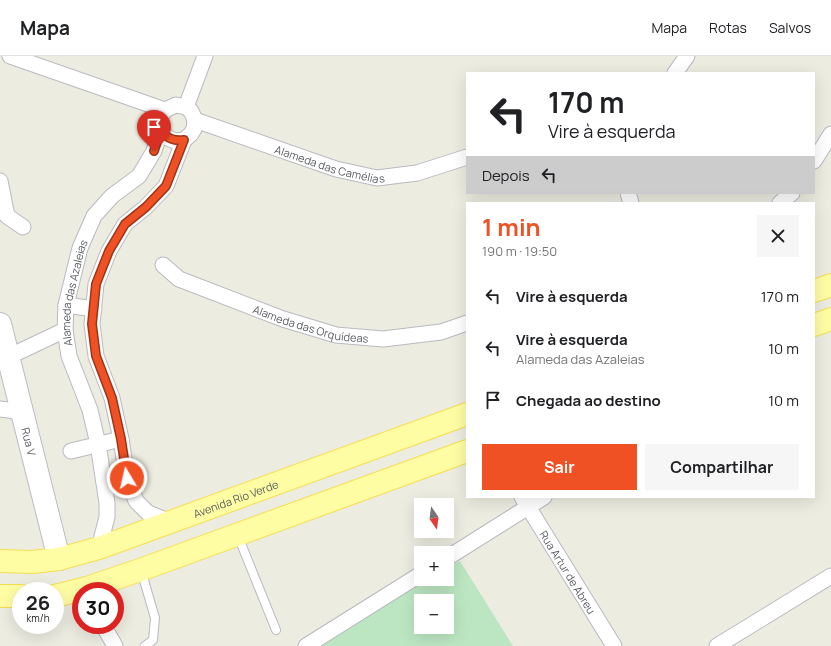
<!DOCTYPE html>
<html lang="pt">
<head>
<meta charset="utf-8">
<style>
  body { margin:0; font-family:Manrope,sans-serif; background:#f6f6f6; color:#202124; height:100vh; display:flex; flex-direction:column; font-size:15px; white-space:nowrap }
  * { box-sizing:border-box; margin:0 }
  p { font-size:13px; color:#757577 }
  .icon { flex:none; width:22px; height:22px; fill:none; stroke:currentColor; stroke-width:2; stroke-linecap:round; stroke-linejoin:round }
  .map { position:relative; flex:1; overflow:hidden }
  .drawer { position:absolute; left:466px; top:146px; width:349px; height:296px; display:flex; flex-direction:column; background:#fff; border-radius:0px; box-shadow:0 4px 16px #0002 }
  .drawer>* { flex:none }
  .hud { position:absolute; left:466px; top:16px; width:349px; height:122px; border-radius:0px; box-shadow:0 4px 16px #0002; background:#fff; color:#202124; overflow:hidden }
  .needle { width:26px; rotate:166deg }
  .tools { position:absolute; left:414px; top:442px; display:grid; gap:8px }
  .tools a { display:grid; place-items:center; width:40px; height:40px; border-radius:0px; background:#fff; box-shadow:0 4px 16px #0002; font-size:20px }
  .speed { position:absolute; left:12px; top:526px; display:flex; gap:8px; font-size:20px; font-weight:700; text-align:center }
  .speed>* { display:grid; place-content:center; width:52px; height:52px; border-radius:50%; background:#fff; box-shadow:0 4px 16px #0002; line-height:1 }
  .speed small { font-size:10px; font-weight:400 }
  .speed .limit { border:6px solid #d22; background:#fff; color:#111 }
  .pin { position:absolute; display:grid; place-items:center; width:34px; height:34px; color:#fff; margin:-41px -17px; border-radius:50% 50% 50% 0; rotate:-45deg; box-shadow:0 0 4px #0007 }
  .pin .icon { rotate:45deg }
  .me { position:absolute; width:44px; margin:-22px; rotate:351deg; stroke-linejoin:round; filter:drop-shadow(0 0 3px #0008) }
  .turn { display:flex; align-items:center; gap:14px; height:84px; padding:0 16px; font-size:18px }
  .turn .icon { width:52px; height:52px; stroke-width:2.5 }
  .turn b { display:block; font-size:28px; line-height:34px }
  .then { display:flex; align-items:center; height:38px; padding:0 16px; background:#0003; gap:8px; font-size:15px }
  .round { display:grid; place-items:center; flex:none; width:42px; height:42px; border-radius:0px; background:#f6f6f6 }
  .overview { display:flex; align-items:center; justify-content:space-between; height:68px; padding:0 16px }
  h1 { font-size:24px; font-weight:700; line-height:30px; color:#ef5125 }
  .button { display:flex; gap:8px; margin-top:auto; padding:8px 16px }
  .button a { flex:1; height:46px; border-radius:0px; background:#ef5125; color:#fff; font-size:16px; font-weight:700; line-height:46px; text-align:center }
  .button a+a { background:#f6f6f6; color:#202124 }
  ul { padding:0; list-style:none }
  li { display:flex; align-items:center; gap:12px; height:52px; padding:0 16px }
  li div { flex:1 }
  li b { display:block; font-size:15px }
  li em { font-style:normal }
  header { display:flex; align-items:center; gap:24px; box-sizing:border-box; height:56px; padding:0 20px; background:#fff; border-bottom:1px solid #e0e0e0 }
  header strong { font-size:19px }
  nav { display:flex; gap:22px; margin-inline-start:auto; font-size:14px }
  .map>svg:first-child { display:block }
</style>
</head>
<body>
<header>
<strong>Mapa</strong>
<nav><a>Mapa</a><a>Rotas</a><a>Salvos</a></nav>
</header>
<div class="map">
<svg width="831" height="590" viewBox="0 0 831 590">
  <rect width="100%" height="100%" fill="#edece1"/>
  <path fill="#bce6c2" fill-rule="evenodd" d="M460,505l53,85h-196l112,-67h18v-11zM421,545h26v26h-26z"/>
  <g fill="none" stroke-linecap="round" stroke-linejoin="round">
    <g stroke="#b9bac0" stroke-width="10">
      <path id="lane" d="M238,480l38,94
        M141,514l14,48 -2,22 -8,6"/>
    </g>
    <g stroke="#b9bac0" stroke-width="17">
      <g id="street">
        <path d="M10,0l155,54"/>
        <path d="M675,17l12,-17"/>
        <path d="M186,51l19,-51"/>
        <path id="s1" d="M195,64l141,49 41,9 40,-5 50,-16"/>
        <path d="M814,105l17,-27"/>
        <path d="M0,125l7,35 16,11"/>
        <path d="M628,137l3,10"/>
        <path d="M780,147l12,-10"/>
        <path id="s2" d="M163,209l16,14 104,40 53,16 47,4 58,-7 26,-9"/>
        <path d="M66,249l28,4"/>
        <path d="M8,301l57,-27"/>
        <path d="M0,353l22,3"/>
        <path d="M71,395l50,-12"/>
        <path id="s3" d="M522,441l92,149"/>
        <path d="M171,466l-23,-9 -12,-12 -9,-23 -6,-39 -9,-41 -16,-42 -4,-32 4,-40 13,-33 16,-27 21,-17 20,-21 18,-46"/>
        <path id="s4" d="M99,492l8,-31v-14l-9,-59 -8,-34 -21,-54 -4,-26 1,-25 14,-57 14,-32 18,-20 27,-20 15,-25 7,-21 -2,-10 6,-10 11,-5 10,2 5,4 4,9 -1,9 -3,5 -7,6 -9,1 -7,-3 -7,-8"/>
        <path d="M447,502l97,-61"/>
        <path d="M103,569l12,21"/>
        <path d="M306,590l115,-72"/>
        <path d="M717,590l114,-70"/>
      </g>
    </g>
    <g stroke="#babcc3" stroke-width="24">
      <g id="secondary">
        <path id="s5" d="M0,268l59,235"/>
      </g>
    </g>
    <g stroke="#f6de51" stroke-width="24">
      <g id="primary">
        <path d="M814,235l17,-6"/>
        <path d="M814,269l17,-6"/>
        <path id="s6" d="M0,505l32,1 27,-3 40,-11 368,-134"/>
        <path d="M0,540h21"/>
        <path d="M55,540l32,-8 53,-18 327,-119"/>
      </g>
    </g>
    <use href="#lane" stroke="#fff" stroke-width="8"/>
    <use href="#street" stroke="#fff" stroke-width="15"/>
    <use href="#secondary" stroke="#fff" stroke-width="22"/>
    <use href="#primary" stroke="#fffda4" stroke-width="22"/>
  </g>
  <g fill="none" stroke-linecap="round" stroke-linejoin="round">
    <g stroke="#9b3518" stroke-width="10">
      <path id="route" d="M127,422l-6,-39 -9,-41 -16,-42 -4,-32 4,-40 13,-33 16,-27 21,-17 20,-21 18,-46c-11,1 -16,-1 -23,-10l-7,21"/>
    </g>
    <use href="#route" stroke="#ef5125" stroke-width="7"/>
  </g>
  <g text-anchor="middle" dominant-baseline="central" stroke-width="4" stroke-linejoin="round" paint-order="stroke">
    <g font-size="11" fill="#595c62" stroke="#fff">
      <text stroke="none"><textPath href="#s1" startOffset="142">Alameda das Camélias</textPath></text>
      <text stroke="none"><textPath href="#s4" startOffset="263">Alameda das Azaleias</textPath></text>
      <text stroke="none"><textPath href="#s2" startOffset="161">Alameda das Orquídeas</textPath></text>
      <text stroke="none"><textPath href="#s5" startOffset="121">Rua V</textPath></text>
      <text stroke="none"><textPath href="#s6" startOffset="246">Avenida Rio Verde</textPath></text>
      <text stroke="none"><textPath href="#s3" startOffset="88">Rua Artur de Abreu</textPath></text>
    </g>
  </g>
</svg>
<div class="tools">
<a><svg class="needle" viewBox="-14 -14 28 28"><path d="M0-13l5 13h-10z" fill="#e53935"/><path d="M0 13l5-13h-10z" fill="#757577"/></svg></a>
<a>+</a>
<a>−</a>
</div>
<div class="speed"><div>26<small>km/h</small></div><div class="limit">30</div></div>
<div class="pin" style="left:154px;top:95px;background:#d93025"><svg class="icon" aria-label="arrive" viewBox="0 0 24 24"><path d="M6 21V4h12l-3 4 3 4H6"/></svg></div>
<svg class="me" style="left:127px;top:422px" viewBox="-20 -20 40 40"><circle r="17" fill="#ef5125" stroke="#fff" stroke-width="3"/><path d="M0-11L8 9 0 5-8 9z" fill="#fff"/></svg>
<div class="hud">
<div class="turn"><svg class="icon" aria-label="left" viewBox="0 0 24 24"><path d="M17 20v-9H6M10 6l-5 5 5 5"/></svg><div><b>170 m</b>Vire à esquerda</div></div>
<div class="then">Depois<svg class="icon" aria-label="left" viewBox="0 0 24 24"><path d="M17 20v-9H6M10 6l-5 5 5 5"/></svg></div>
</div>
<section class="drawer">
<div class="overview"><div><h1>1 min</h1><p>190 m · 19:50</p></div><a class="round"><svg class="icon" aria-label="close" viewBox="0 0 24 24"><path d="M6 6l12 12M18 6L6 18"/></svg></a></div>
<ul>
<li><svg class="icon" aria-label="left" viewBox="0 0 24 24"><path d="M17 20v-9H6M10 6l-5 5 5 5"/></svg><div><b>Vire à esquerda</b></div><em>170 m</em></li>
<li><svg class="icon" aria-label="left" viewBox="0 0 24 24"><path d="M17 20v-9H6M10 6l-5 5 5 5"/></svg><div><b>Vire à esquerda</b><p>Alameda das Azaleias</p></div><em>10 m</em></li>
<li><svg class="icon" aria-label="arrive" viewBox="0 0 24 24"><path d="M6 21V4h12l-3 4 3 4H6"/></svg><div><b>Chegada ao destino</b></div><em>10 m</em></li>
</ul>
<div class="button"><a>Sair</a><a>Compartilhar</a></div>
</section>
</div>
</body>
</html>
